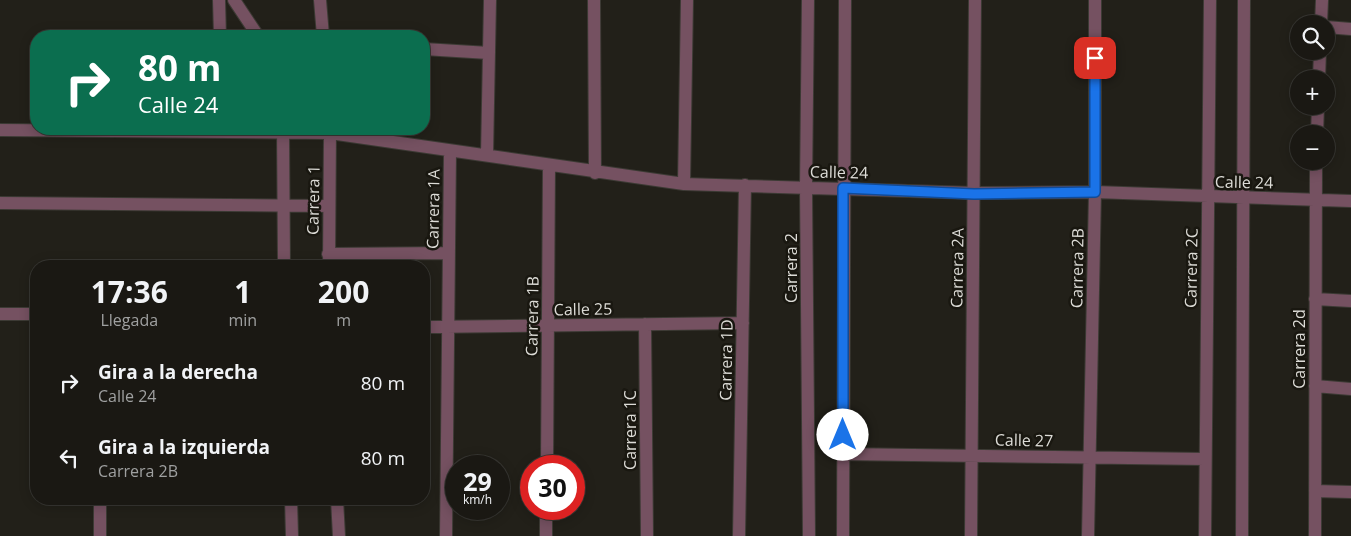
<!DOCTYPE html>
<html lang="es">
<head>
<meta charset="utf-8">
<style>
  body { margin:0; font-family:"Open Sans",sans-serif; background:#272521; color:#f1f3f6; height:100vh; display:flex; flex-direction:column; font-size:19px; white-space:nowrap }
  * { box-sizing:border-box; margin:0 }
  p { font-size:16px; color:#9fa0a0 }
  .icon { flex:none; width:28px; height:28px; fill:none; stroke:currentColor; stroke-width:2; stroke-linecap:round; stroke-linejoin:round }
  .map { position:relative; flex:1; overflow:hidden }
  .drawer { position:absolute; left:30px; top:260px; width:400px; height:245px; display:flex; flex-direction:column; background:#1a1813; border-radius:20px; box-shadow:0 2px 12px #0003,0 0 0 1px #383733 }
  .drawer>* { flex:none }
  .guide { position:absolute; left:30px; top:30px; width:400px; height:105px; border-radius:20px; box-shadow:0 2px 12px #0003,0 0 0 1px #383733; background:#0b6e4f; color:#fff; overflow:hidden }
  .tools { position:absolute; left:1290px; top:15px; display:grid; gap:10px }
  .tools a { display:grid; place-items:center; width:45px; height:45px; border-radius:50%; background:#1a1813; box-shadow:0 2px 12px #0003,0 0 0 1px #383733; font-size:25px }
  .speed { position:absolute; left:445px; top:455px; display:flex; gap:10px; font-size:25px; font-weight:700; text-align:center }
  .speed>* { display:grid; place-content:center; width:65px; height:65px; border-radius:50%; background:#1a1813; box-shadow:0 2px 12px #0003,0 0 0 1px #383733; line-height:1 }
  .speed small { font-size:12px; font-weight:400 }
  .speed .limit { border:8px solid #d22; background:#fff; color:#111 }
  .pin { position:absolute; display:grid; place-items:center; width:42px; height:42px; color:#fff; margin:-21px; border-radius:10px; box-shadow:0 2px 8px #0006 }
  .me { position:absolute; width:55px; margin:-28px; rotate:0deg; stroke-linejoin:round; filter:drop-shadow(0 0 4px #0008) }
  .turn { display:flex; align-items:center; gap:18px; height:105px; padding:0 25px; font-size:22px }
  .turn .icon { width:65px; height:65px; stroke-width:2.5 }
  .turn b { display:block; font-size:35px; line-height:42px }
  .eta { display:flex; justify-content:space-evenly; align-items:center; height:85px; text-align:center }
  .eta b { font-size:30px; font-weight:700; line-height:35px }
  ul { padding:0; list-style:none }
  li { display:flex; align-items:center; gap:15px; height:75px; padding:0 25px }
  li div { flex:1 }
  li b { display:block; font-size:19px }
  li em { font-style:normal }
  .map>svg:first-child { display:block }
</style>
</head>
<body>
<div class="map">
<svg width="1351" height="536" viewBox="0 0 1351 536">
  <rect width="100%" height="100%" fill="#222019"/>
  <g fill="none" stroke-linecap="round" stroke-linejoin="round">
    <g stroke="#3c3a34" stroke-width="14">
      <path id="minor" d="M219,0l1,36
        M234,0l24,36
        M320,0l3,36
        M594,0l1,173
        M808,0l-2,188 3,348
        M1321,24l1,-24
        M1326,27l25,2
        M424,49l65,4
        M1319,79l1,-28
        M283,129l1,137
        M0,130l330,3 354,51 290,9 121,-1 256,9
        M1317,134l1,-28
        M487,155l3,-155
        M684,184l3,-184
        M0,203l329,3
        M328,254l121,-1
        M329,266l1,-137
        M1315,299l36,2
        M0,314h36
        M645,324l2,212
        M424,327l319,-4
        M1315,386l36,3
        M843,454l362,5
        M547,466l2,-300
        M1315,491l36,1
        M100,499v37
        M291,499l1,37
        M337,499l2,37
        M446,536l4,-384
        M546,536v-27
        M739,536l6,-351
        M843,536l2,-536
        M971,536l4,-536
        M1088,536l7,-344v-192
        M1205,536l5,-536
        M1242,536l2,-536
        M1315,536l1,-375"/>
    </g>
    <use href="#minor" stroke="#755161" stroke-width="12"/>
  </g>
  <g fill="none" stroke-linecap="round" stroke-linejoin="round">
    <g stroke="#114b97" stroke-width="12">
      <path id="route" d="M843,435v-247l131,6 121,-2v-134"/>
    </g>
    <use href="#route" stroke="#1a73e8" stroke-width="9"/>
  </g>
  <g text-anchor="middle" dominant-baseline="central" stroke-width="5" stroke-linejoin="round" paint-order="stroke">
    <g font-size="16" fill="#dddcd7" stroke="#191710">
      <text transform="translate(839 172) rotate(1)">Calle 24</text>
      <text transform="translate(1244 182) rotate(1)">Calle 24</text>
      <text transform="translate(313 200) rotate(-89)">Carrera 1</text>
      <text transform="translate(433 209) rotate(-89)">Carrera 1A</text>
      <text transform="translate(791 268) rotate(-90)">Carrera 2</text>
      <text transform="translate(957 268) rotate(-89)">Carrera 2A</text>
      <text transform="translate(1077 268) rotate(-89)">Carrera 2B</text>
      <text transform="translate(1191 268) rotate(-89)">Carrera 2C</text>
      <text transform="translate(583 309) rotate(-1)">Calle 25</text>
      <text transform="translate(532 316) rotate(-89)">Carrera 1B</text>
      <text transform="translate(1299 349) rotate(-90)">Carrera 2d</text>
      <text transform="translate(726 360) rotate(-89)">Carrera 1D</text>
      <text transform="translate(630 430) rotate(-90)">Carrera 1C</text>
      <text transform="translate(1024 440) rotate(1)">Calle 27</text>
    </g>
  </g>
</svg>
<div class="tools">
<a><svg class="icon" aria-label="search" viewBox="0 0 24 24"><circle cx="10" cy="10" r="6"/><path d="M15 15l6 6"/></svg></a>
<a>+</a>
<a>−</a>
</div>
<div class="speed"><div>29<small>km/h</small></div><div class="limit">30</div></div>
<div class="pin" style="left:1095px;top:58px;background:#d93025"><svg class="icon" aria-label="arrive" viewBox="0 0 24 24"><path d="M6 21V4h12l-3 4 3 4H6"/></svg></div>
<svg class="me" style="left:843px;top:435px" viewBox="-20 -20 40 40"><circle r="19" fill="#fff"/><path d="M0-13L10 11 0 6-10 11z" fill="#1a73e8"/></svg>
<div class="guide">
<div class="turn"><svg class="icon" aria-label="right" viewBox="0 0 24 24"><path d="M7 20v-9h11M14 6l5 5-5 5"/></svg><div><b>80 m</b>Calle 24</div></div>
</div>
<section class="drawer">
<div class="eta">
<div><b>17:36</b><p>Llegada</p></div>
<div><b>1</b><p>min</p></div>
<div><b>200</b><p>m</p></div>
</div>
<ul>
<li><svg class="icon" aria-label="right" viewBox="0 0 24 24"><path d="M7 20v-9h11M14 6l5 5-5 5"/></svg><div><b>Gira a la derecha</b><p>Calle 24</p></div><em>80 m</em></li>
<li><svg class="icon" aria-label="left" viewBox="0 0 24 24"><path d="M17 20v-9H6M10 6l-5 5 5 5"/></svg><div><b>Gira a la izquierda</b><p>Carrera 2B</p></div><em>80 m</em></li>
</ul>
</section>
</div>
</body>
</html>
